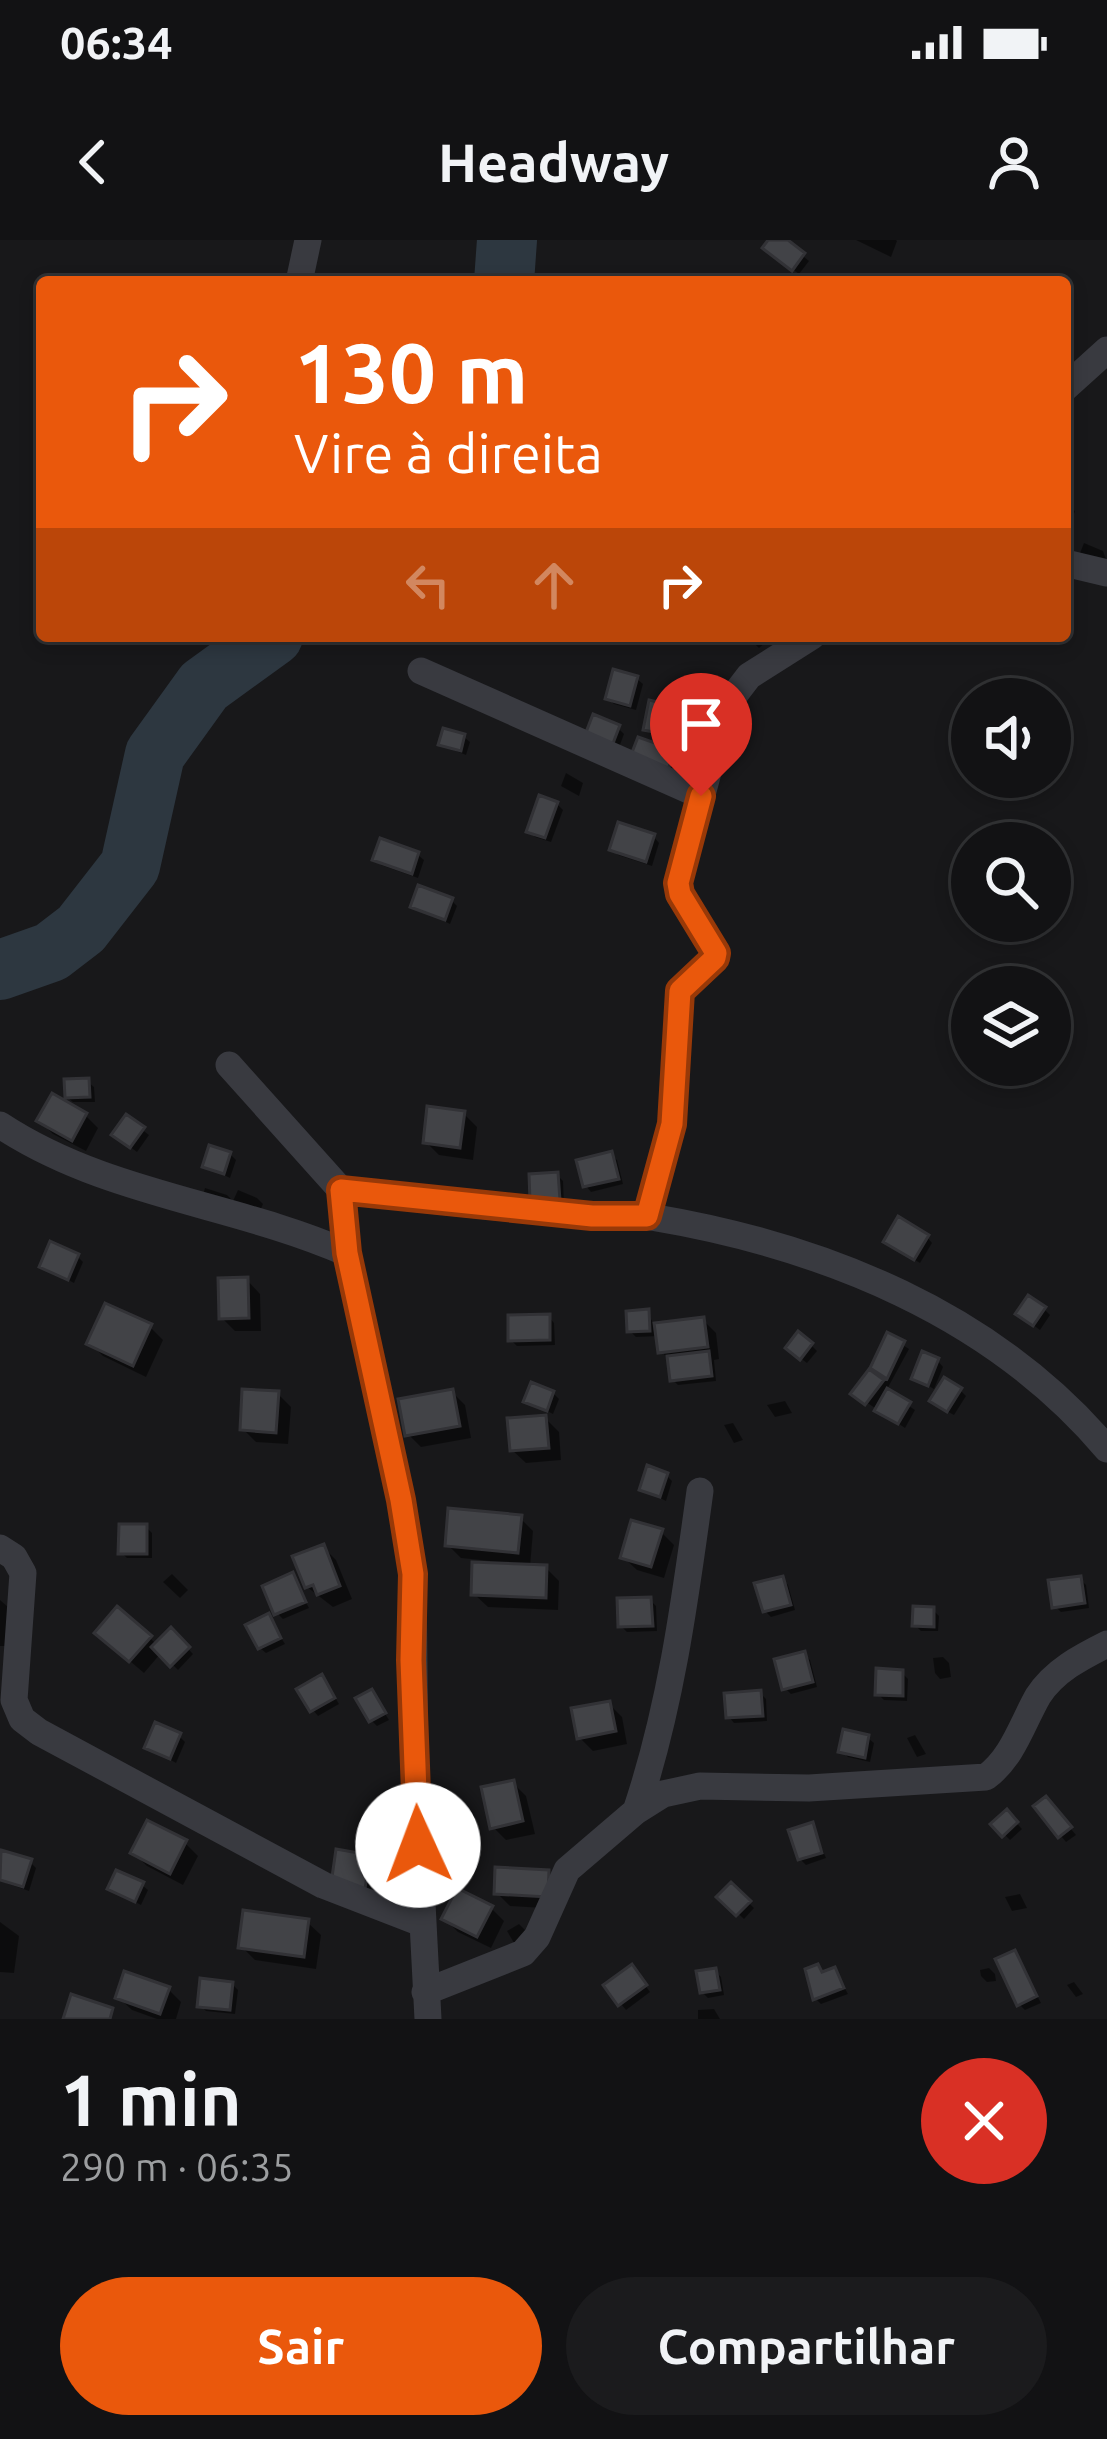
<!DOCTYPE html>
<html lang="pt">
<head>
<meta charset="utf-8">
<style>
  body { margin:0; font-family:Ubuntu,sans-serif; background:#1b1b1d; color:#f1f3f6; height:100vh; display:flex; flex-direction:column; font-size:45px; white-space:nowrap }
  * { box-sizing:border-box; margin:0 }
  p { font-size:39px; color:#9c9ea0 }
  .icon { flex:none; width:66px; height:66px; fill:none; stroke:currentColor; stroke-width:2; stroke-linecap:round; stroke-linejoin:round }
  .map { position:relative; height:1779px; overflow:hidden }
  .drawer { display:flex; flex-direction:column; background:#121214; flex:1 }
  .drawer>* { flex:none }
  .banner { position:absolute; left:36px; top:36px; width:1035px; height:366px; border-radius:12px; box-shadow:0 6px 18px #0003,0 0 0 3px #313234; background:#ea580c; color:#fff; overflow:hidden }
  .controls { position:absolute; left:951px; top:438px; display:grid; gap:24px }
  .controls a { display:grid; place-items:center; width:120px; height:120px; border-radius:50%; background:#121214; box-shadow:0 6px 18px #0003,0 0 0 3px #313234; font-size:60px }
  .pin { position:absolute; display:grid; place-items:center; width:102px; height:102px; color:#fff; margin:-123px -51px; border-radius:50% 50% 50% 0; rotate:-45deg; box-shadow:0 0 12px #0007 }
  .pin .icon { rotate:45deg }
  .me { position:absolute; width:132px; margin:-66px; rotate:358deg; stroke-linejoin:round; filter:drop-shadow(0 0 9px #0008) }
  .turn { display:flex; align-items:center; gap:42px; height:252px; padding:0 60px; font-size:54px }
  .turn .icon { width:156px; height:156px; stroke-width:2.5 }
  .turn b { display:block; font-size:84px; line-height:102px }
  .lanes { display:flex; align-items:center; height:114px; padding:0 60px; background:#0003; justify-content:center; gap:60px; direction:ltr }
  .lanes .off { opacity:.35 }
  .round { display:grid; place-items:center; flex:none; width:126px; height:126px; border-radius:63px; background:#1b1b1d }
  .head { display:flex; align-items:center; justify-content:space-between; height:204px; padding:0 60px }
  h1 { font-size:72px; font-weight:700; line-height:90px }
  .primary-button { display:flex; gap:24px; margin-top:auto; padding:24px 60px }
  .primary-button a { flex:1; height:138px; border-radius:72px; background:#ea580c; color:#fff; font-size:48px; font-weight:700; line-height:138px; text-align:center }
  .primary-button a+a { background:#1b1b1d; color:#f1f3f6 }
  .status { display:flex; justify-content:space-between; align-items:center; height:84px; padding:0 60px; background:#121214; direction:ltr }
  .status svg { height:33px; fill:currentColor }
  header { display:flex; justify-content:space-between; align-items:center; height:156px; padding:0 60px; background:#121214; font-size:54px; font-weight:700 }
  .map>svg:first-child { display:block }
</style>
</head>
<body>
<div class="status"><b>06:34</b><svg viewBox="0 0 49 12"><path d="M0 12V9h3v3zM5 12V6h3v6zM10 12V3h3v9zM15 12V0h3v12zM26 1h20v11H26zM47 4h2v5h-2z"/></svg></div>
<header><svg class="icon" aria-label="back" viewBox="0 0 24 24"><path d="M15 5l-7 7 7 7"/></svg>Headway<svg class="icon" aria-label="person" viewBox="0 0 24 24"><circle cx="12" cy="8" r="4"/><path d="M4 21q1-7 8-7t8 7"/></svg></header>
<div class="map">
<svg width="1107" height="1779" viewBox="0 0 1107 1779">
  <rect width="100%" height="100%" fill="#18181a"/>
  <path fill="#0007" d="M771,0h12l26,21 -10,13 -28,-21z
    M856,0h40l1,1 -6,16z
    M1065,264l10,7 -4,11 -6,-1z
    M1084,303l19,8 4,11 -29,-4z
    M747,396h26l-14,12z
    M637,439l6,5 -7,26 -22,-6 -5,-5z
    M674,469l6,6 -5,24 -23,-4 -6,-6z
    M618,488l6,6 -6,16 -24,-10z
    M464,497l6,5 -4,13 -25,-10z
    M673,512l6,6 -6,19 -35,-12z
    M566,533l17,10 -4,13 -18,-10z
    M557,564l6,6 -12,32 -16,-5 -6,-6z
    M654,597l5,6 -7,23 -34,-11 -6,-6z
    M418,615l6,5 -6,18 -37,-13 -5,-6z
    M451,660l6,6 -7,18 -37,-18z
    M88,842l6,5 1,15h-22l-6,-5z
    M464,874l13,13 -4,33 -34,-5 -13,-13z
    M85,875l13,13 -12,23 -33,-17 -13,-13z
    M127,878l22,17 -12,17 -16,-12z
    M230,914l6,6 -6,18 -24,-12z
    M611,915l6,5 6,24 -32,8 -5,-6z
    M557,935l6,6 1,24 -25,1z
    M205,948l22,7 6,6 5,-11 19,8 6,6 -7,16 -54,-21z
    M927,997l5,6 -12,20 -27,-16z
    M77,1016l6,6 -9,21 -32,-17z
    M247,1040l13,14 1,37h-26l-13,-13z
    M1044,1069l6,6 -10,15 -15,-11z
    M648,1072l6,14 49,-6 13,13 3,26 -5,1 2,21 -38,4 -6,-6 -2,-18 -9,-10 -2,-15 -23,1 -6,-6z
    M549,1077l5,6 1,22 -38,1 -6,-6z
    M150,1087l13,13 -17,37 -43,-21 -13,-13z
    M889,1096l20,13 -23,42 29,19 -10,18 -51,-34 18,-23z
    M811,1105l6,6 -10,12 -12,-9z
    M938,1121l5,6 -9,22 -20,-11z
    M960,1150l6,6 -12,19 -15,-8z
    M452,1152l13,13 6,33 -50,9 -13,-13z
    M553,1153l6,6 -6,15 -26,-13z
    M278,1154l13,13 -3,37 -32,-2 -13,-13z
    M785,1161l7,12 -17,4 -8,-12z
    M545,1178l14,14 2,28 -35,3 -14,-13z
    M733,1183l10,17 -9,3 -10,-18z
    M666,1235l6,6 -6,20 -24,-12z
    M520,1278l13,13 -3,36 16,1 13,13 -1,29 -70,-3 -14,-13 16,-33 -29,-3 -13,-13z
    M146,1287l6,6v25h-25l-6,-6z
    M661,1292l13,13 -10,33 -27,-8 -14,-13z
    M323,1307l13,13 16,39 -19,8 -26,-20z
    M172,1334l16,16 -8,8 -17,-16z
    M292,1336l17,32 -26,11 -6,-6z
    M782,1339l6,6 7,25 -24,7 -6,-6z
    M1080,1339l6,6 3,23 -28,4 -6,-6z
    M0,1360l15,13 1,33h-16z
    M650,1360l6,6 1,25 -30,1 -6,-6z
    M933,1370l6,6 -1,15h-17l-6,-6z
    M268,1377l17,27 -19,9 -6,-5z
    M171,1391l22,23 -15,16 -17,-17 -17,20 -33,-28 39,-7 7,7z
    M804,1414l6,6 7,27 -26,7 -6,-6z
    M943,1417l6,6 2,14 -11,2 -5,-6 -2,-15z
    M902,1433l6,6 -1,22 -23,-1 -6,-6z
    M327,1444l12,20 -21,12 -5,-6z
    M372,1453l17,27 -12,6 -6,-6z
    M760,1453l6,6 1,22 -33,2 -5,-6z
    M609,1464l13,13 5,27 -34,7 -14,-14z
    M915,1495l11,19 -9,3 -10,-19z
    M179,1496l6,6 -9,21 -28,-16z
    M868,1498l6,5 -4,19 -22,-5 -6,-6z
    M513,1543l13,13 9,38 -29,6 -13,-13z
    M1051,1565l25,30 -10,7 -29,-35z
    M1007,1573l15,16 -12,11 -16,-16z
    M812,1586l14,32 -20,7 -6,-6z
    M185,1603l13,13 -15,29 -36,-19 -13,-13z
    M339,1613l29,4 6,6 -4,30z
    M3,1614l27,8 6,6 -7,23 -29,-10z
    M548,1633l13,13 -1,23 -50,-3 -13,-13z
    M142,1645l6,5 -7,15 -30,-16z
    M731,1646l23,22 -10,11 -24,-22z
    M1020,1654l7,14 -15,3 -7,-14z
    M491,1668l13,13 -13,27 -33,-16 -13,-13z
    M0,1682l19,14 -5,37 -14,-1z
    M307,1682l14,13 -5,34 -61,-9 -13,-13z
    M519,1684l6,6 9,17 -17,1 -10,-17z
    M1014,1713l27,50 -16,7 -6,-6z
    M818,1727l7,7 10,-3 13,23 -27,10 -5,-5z
    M989,1728l6,6 1,7 -9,1 -6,-6 -1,-6z
    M715,1731l6,6 3,18 -16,3 -6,-6z
    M637,1734l13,18 -24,18 -5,-6z
    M1074,1742l9,12 -7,3 -9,-12z
    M232,1744l6,6 -3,24 -29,-3 -6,-6z
    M168,1749l13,13 -5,17h-19l-25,-9 -14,-13z
    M714,1769l6,10h-22v-9z"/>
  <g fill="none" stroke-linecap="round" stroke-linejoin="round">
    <path stroke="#2d3740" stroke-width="60" d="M504,42l3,-42
      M0,730l51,-18 30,-23 49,-63 25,-112 49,-68 69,-50"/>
  </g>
  <path fill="#424347" stroke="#323236" stroke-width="3" d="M768,0h20l17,13 -13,18 -30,-23z
    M613,429l25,7 -8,30 -25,-7z
    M649,460l26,6 -5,29 -27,-5z
    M593,474l27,11 -8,21 -27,-11z
    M443,488l22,6 -4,17 -23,-6z
    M638,497l37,13 -8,23 -38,-13z
    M539,555l19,7 -13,36 -19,-6z
    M618,582l37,12 -9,28 -37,-12z
    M380,598l39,14 -7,22 -40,-14z
    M418,645l35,13 -8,22 -35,-13z
    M89,838l1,19 -25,1 -1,-19z
    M52,853l35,20 -15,28 -36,-20z
    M427,866l38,5 -5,37 -37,-5z
    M126,874l19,13 -15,21 -19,-13z
    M209,905l22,7 -7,22 -22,-7z
    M612,911l7,28 -36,8 -7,-27z
    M558,932l2,28 -30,2 -1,-28z
    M898,976l31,19 -15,25 -31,-18z
    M50,1001l29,13 -11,26 -29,-13z
    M248,1037l1,41 -30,1 -1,-41z
    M1028,1055l18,12 -13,19 -18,-12z
    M105,1063l47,21 -19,42 -47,-22z
    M649,1069l1,22 -23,1 -1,-21z
    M550,1074v26l-42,1v-26z
    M704,1077l4,30 -50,6 -4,-30z
    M798,1091l15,12 -13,17 -15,-12z
    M887,1092l18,9 -18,38 -17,-11z
    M709,1111l3,25 -42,5 -3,-25z
    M922,1111l17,7 -11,28 -17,-7z
    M869,1129l15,11 -19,25 -15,-11z
    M944,1137l18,11 -15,24 -18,-11z
    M531,1142l23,9 -7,20 -24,-9z
    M887,1148l24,14 -13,22 -24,-13z
    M242,1149l37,2 -3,42 -36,-3z
    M453,1149l7,37 -55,10 -7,-37z
    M546,1175l3,33 -39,3 -3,-33z
    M647,1225l21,8 -8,24 -21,-7z
    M448,1268l74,7 -4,38 -73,-7z
    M631,1280l32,9 -12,38 -31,-9z
    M119,1284h28v30h-29z
    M324,1304l16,42 -23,9 -4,-10 -8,3 -13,-32z
    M472,1322l75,3 -1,33 -75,-3z
    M293,1332l13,30 -32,13 -12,-29z
    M783,1336l8,29 -28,7 -9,-29z
    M1081,1336l4,27 -33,5 -4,-28z
    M651,1357l2,29 -35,1 -1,-29z
    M117,1366l35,30 -23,26 -35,-29z
    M913,1366l21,1v20l-22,-1z
    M269,1373l12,25 -23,11 -13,-24z
    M171,1387l19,20 -20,20 -19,-20z
    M805,1411l8,31 -31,8 -8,-31z
    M876,1428l27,2v26l-28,-1z
    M322,1434l13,24 -25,14 -14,-23z
    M372,1449l14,24 -17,9 -14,-24z
    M761,1450l2,26 -37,2 -2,-25z
    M610,1461l6,30 -39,8 -6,-31z
    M155,1482l26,11 -11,26 -26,-11z
    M843,1489l26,6 -4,23 -27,-6z
    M514,1540l9,41 -33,8 -9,-42z
    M1046,1556l26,31 -14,11 -25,-32z
    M1007,1569l11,13 -16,15 -12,-13z
    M147,1580l40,20 -17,34 -40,-21z
    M813,1582l9,31 -24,7 -10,-30z
    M336,1609l34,6 -5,34 -34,-5z
    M1,1610l31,9 -9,28 -23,-7z
    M495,1627l54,3 -1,27 -54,-3z
    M116,1630l28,12 -9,20 -28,-13z
    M731,1642l20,19 -15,15 -20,-19z
    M457,1648l36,18 -16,31 -36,-18z
    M243,1670l66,9 -5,38 -66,-9z
    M1015,1710l22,46 -20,10 -22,-47z
    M632,1724l15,21 -29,21 -15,-21z
    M818,1724l4,8 13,-5 9,21 -31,12 -8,-31z
    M716,1728l4,22 -20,3 -4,-22z
    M124,1731l46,16 -10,27 -45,-16z
    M200,1738l33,4 -3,28 -33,-3z
    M71,1754l42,14 -3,11h-47z"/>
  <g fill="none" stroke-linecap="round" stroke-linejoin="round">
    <path stroke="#393a40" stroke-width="27" d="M299,42l9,-42
      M1065,148l42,-38
      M1065,323l42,10
      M421,431l281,125
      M229,825l112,125 6,63
      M0,885c106,70 233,78 347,128l54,247 12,74 2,194 13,251
      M341,950c76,9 152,17 228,24 27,2 56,-1 82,3 173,29 342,97 456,232
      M648,976l24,-92 8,-133 35,-33 1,-5 -37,-59 -1,-11 48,-177 23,-30 63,-40
      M0,1308l14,9 9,16 -9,127 8,19 17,13 284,153 98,38
      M636,1571c35,-104 49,-211 64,-320
      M425,1752l98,-39 14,-16 30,-67 69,-59 27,-17 37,-8 109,2 177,-11c27,-20 36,-53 52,-81 16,-25 43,-39 69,-52"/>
  </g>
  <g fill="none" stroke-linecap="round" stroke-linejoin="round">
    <g stroke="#983908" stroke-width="30">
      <path id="route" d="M418,1605l-7,-185 2,-86 -12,-74 -54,-247 -6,-63 251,26h55l25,-92 8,-133 35,-33 1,-5 -36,-59 -2,-11 23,-87"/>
    </g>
    <use href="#route" stroke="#ea580c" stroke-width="21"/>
  </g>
</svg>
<div class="controls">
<a><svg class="icon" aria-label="sound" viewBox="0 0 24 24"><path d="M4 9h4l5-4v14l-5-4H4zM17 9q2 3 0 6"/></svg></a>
<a><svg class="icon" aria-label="search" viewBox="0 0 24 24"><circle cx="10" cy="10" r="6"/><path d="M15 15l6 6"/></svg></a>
<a><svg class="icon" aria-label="layers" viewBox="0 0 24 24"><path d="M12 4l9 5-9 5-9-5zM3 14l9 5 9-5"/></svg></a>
</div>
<div class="pin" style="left:701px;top:556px;background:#d93025"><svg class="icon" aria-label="arrive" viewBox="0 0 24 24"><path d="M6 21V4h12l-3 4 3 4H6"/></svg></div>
<svg class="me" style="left:418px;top:1605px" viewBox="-20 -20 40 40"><circle r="19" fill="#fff"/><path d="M0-13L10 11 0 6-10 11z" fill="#ea580c"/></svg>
<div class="banner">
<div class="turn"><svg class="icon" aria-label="right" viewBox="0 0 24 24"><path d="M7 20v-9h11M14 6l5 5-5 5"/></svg><div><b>130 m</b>Vire à direita</div></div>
<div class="lanes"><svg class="icon off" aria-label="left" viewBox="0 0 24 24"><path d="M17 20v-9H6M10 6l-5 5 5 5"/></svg><svg class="icon off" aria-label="ahead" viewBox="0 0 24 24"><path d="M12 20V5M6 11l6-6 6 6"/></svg><svg class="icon" aria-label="right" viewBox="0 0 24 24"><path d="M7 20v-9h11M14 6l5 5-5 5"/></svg></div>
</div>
</div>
<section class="drawer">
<div class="head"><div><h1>1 min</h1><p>290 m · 06:35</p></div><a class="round" style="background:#d93025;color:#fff"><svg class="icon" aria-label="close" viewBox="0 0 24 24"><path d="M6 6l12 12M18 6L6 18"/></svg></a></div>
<div class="primary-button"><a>Sair</a><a>Compartilhar</a></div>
</section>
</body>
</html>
